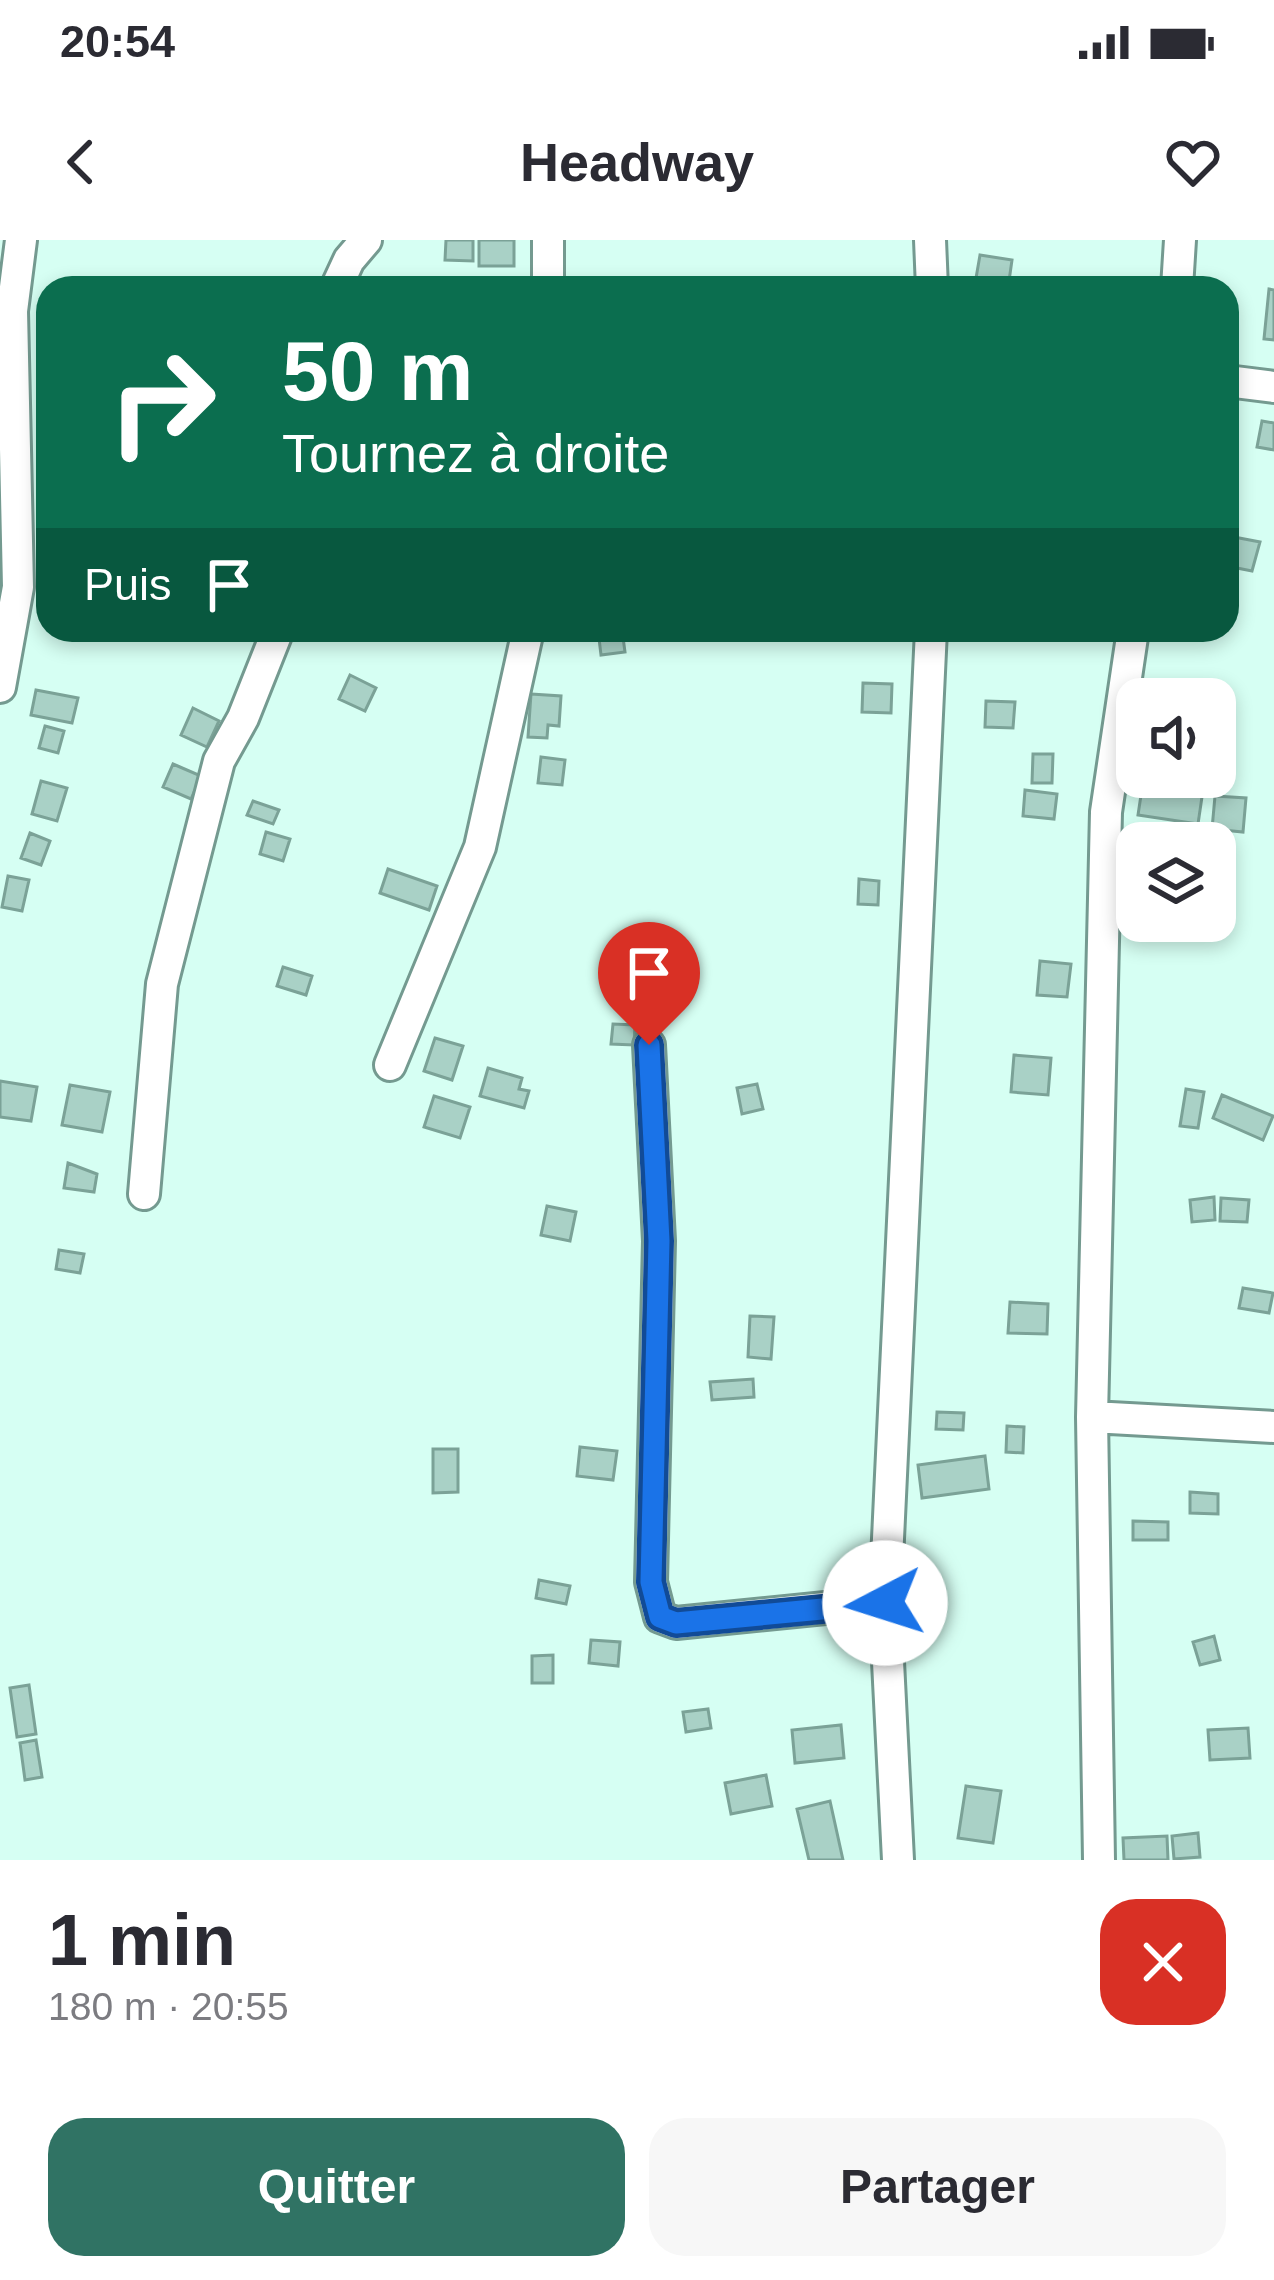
<!DOCTYPE html>
<html lang="fr">
<head>
<meta charset="utf-8">
<style>
  body { margin:0; font-family:Arial,sans-serif; background:#f7f7f7; color:#2b2b33; height:100vh; display:flex; flex-direction:column; font-size:45px; white-space:nowrap }
  * { box-sizing:border-box; margin:0 }
  p { font-size:39px; color:#7c7c81 }
  .icon { flex:none; width:66px; height:66px; fill:none; stroke:currentColor; stroke-width:2; stroke-linecap:round; stroke-linejoin:round }
  .map { position:relative; height:1620px; overflow:hidden }
  .side { display:flex; flex-direction:column; background:#fff; flex:1 }
  .side>* { flex:none }
  .banner { position:absolute; left:36px; top:36px; width:1203px; height:366px; border-radius:36px; box-shadow:0 6px 18px #0003; background:#0b6e4f; color:#fff; overflow:hidden }
  .tools { position:absolute; left:1116px; top:438px; display:grid; gap:24px }
  .tools a { display:grid; place-items:center; width:120px; height:120px; border-radius:24px; background:#fff; box-shadow:0 6px 18px #0003; font-size:60px }
  .pin { position:absolute; display:grid; place-items:center; width:102px; height:102px; color:#fff; margin:-123px -51px; border-radius:50% 50% 50% 0; rotate:-45deg; box-shadow:0 0 12px #0007 }
  .pin .icon { rotate:45deg }
  .me { position:absolute; width:132px; margin:-66px; rotate:265deg; stroke-linejoin:round; filter:drop-shadow(0 0 9px #0008) }
  .turn { display:flex; align-items:center; gap:42px; height:252px; padding:0 48px; font-size:54px }
  .turn .icon { width:156px; height:156px; stroke-width:2.5 }
  .turn b { display:block; font-size:84px; line-height:102px }
  .then { display:flex; align-items:center; height:114px; padding:0 48px; background:#0003; gap:24px; font-size:45px }
  .round { display:grid; place-items:center; flex:none; width:126px; height:126px; border-radius:36px; background:#f7f7f7 }
  .head { display:flex; align-items:center; justify-content:space-between; height:204px; padding:0 48px }
  h1 { font-size:72px; font-weight:800; line-height:90px }
  .primary-button { display:flex; gap:24px; margin-top:auto; padding:24px 48px }
  .primary-button a { flex:1; height:138px; border-radius:36px; background:#307364; color:#fff; font-size:48px; font-weight:800; line-height:138px; text-align:center }
  .primary-button a+a { background:#f7f7f7; color:#2b2b33 }
  .status { display:flex; justify-content:space-between; align-items:center; height:84px; padding:0 60px; background:#fff; direction:ltr }
  .status svg { height:33px; fill:currentColor }
  header { display:flex; justify-content:space-between; align-items:center; height:156px; padding:0 48px; background:#fff; font-size:54px; font-weight:800 }
  .map>svg:first-child { display:block }
</style>
</head>
<body>
<div class="status"><b>20:54</b><svg viewBox="0 0 49 12"><path d="M0 12V9h3v3zM5 12V6h3v6zM10 12V3h3v9zM15 12V0h3v12zM26 1h20v11H26zM47 4h2v5h-2z"/></svg></div>
<header><svg class="icon" aria-label="back" viewBox="0 0 24 24"><path d="M15 5l-7 7 7 7"/></svg>Headway<svg class="icon" aria-label="heart" viewBox="0 0 24 24"><path d="M12 20l-8-8c-3-5 5-10 8-4 3-6 11-1 8 4z"/></svg></header>
<div class="map">
<svg width="1274" height="1620" viewBox="0 0 1274 1620">
  <rect width="100%" height="100%" fill="#d6fff3"/>
  <path fill="#a9d1c6" stroke="#7ba297" stroke-width="3" d="M446,0h27v21l-28,-1z
    M479,0h35v26h-35z
    M980,15l32,5 -4,28 -33,-4z
    M1269,49l5,1v50l-10,-1z
    M1262,181l12,2v27l-17,-3z
    M1234,297l26,5 -8,29 -25,-5z
    M598,390h24l3,22 -24,3z
    M350,435l26,13 -11,23 -26,-12z
    M863,443l29,1 -1,29 -29,-1z
    M36,450l42,8 -6,25 -41,-8z
    M531,454l30,2 -2,30 -11,-1 -1,13 -19,-1z
    M986,461l29,1 -2,26 -28,-1z
    M193,468l26,13 -12,26 -26,-12z
    M45,486l19,5 -6,22 -19,-5z
    M1033,514h20l-1,29h-20z
    M541,517l24,3 -3,25 -24,-2z
    M173,524l28,12 -10,23 -28,-12z
    M41,541l26,7 -10,33 -25,-7z
    M1143,542l60,8 -5,34 -60,-9z
    M1025,550l32,4 -3,25 -31,-3z
    M1215,556l31,2 -3,34 -31,-3z
    M253,561l26,9 -6,14 -26,-9z
    M266,592l24,7 -7,22 -23,-7z
    M30,593l20,8 -9,24 -20,-7z
    M388,629l49,17 -8,24 -49,-17z
    M8,636l21,4 -7,31 -20,-4z
    M859,639l20,2 -1,24 -20,-1z
    M1040,721l31,3 -4,33 -30,-2z
    M283,727l29,9 -6,19 -29,-9z
    M613,784l22,1 -1,20 -23,-1z
    M435,798l28,8 -11,34 -28,-9z
    M1014,815l37,3 -3,37 -37,-3z
    M488,828l34,10 -3,11 10,2 -5,17 -44,-12z
    M0,841l37,6 -6,34 -31,-4z
    M757,844l6,25 -21,5 -5,-26z
    M70,845l40,7 -8,40 -40,-7z
    M1186,849l18,3 -6,36 -18,-2z
    M1222,855l51,21 -10,24 -50,-22z
    M434,856l36,11 -10,31 -36,-11z
    M68,923l29,11 -3,18 -30,-4z
    M1214,957l1,23 -23,2 -2,-22z
    M1221,958l28,2 -2,22 -27,-1z
    M547,966l29,6 -6,29 -29,-6z
    M59,1010l25,4 -4,19 -24,-4z
    M1243,1048l30,5 -4,20 -30,-5z
    M1010,1062l38,2 -1,30 -39,-1z
    M750,1076l24,1 -3,42 -23,-2z
    M753,1139l1,18 -42,3 -2,-18z
    M937,1172l27,1 -1,17 -27,-1z
    M1007,1186l17,1 -1,26 -17,-1z
    M580,1207l37,4 -4,29 -36,-4z
    M433,1209h25v43l-25,1z
    M985,1216l4,33 -67,9 -4,-33z
    M1190,1252l28,2v20l-28,-1z
    M1133,1281l35,1v18h-35z
    M539,1340l31,6 -4,18 -30,-6z
    M1214,1396l6,24 -20,5 -7,-23z
    M591,1400l29,2 -2,24 -29,-3z
    M553,1415v28h-21v-27z
    M29,1445l7,49 -19,3 -7,-49z
    M708,1469l3,19 -25,4 -3,-20z
    M841,1485l3,33 -49,5 -3,-33z
    M1248,1488l2,30 -40,2 -2,-30z
    M36,1500l6,37 -17,3 -5,-37z
    M766,1535l6,31 -41,8 -6,-31z
    M966,1546l35,5 -8,52 -35,-5z
    M830,1561l13,59h-34l-12,-51z
    M1198,1593l2,24 -26,2 -2,-23z
    M1167,1596l1,24h-44l-1,-22z"/>
  <g fill="none" stroke-linecap="round" stroke-linejoin="round">
    <g stroke="#749a90" stroke-width="36">
      <path id="minor" d="M548,0v48
        M930,0l2,48
        M336,48l13,-28 17,-20
        M1177,48l3,-48
        M1227,141l47,6
        M0,447l18,-100 -6,-276 9,-71
        M649,805l10,196 -8,341 9,35 16,6 209,-21
        M390,825l90,-218 48,-217
        M144,954l18,-210 57,-223 24,-43 35,-88
        M1092,1177l182,10
        M898,1620l-13,-258 46,-972
        M1099,1620l-7,-443 14,-605 27,-182"/>
    </g>
    <use href="#minor" stroke="#fff" stroke-width="30"/>
  </g>
  <g fill="none" stroke-linecap="round" stroke-linejoin="round">
    <g stroke="#114b97" stroke-width="30">
      <path id="route" d="M649,805l10,196 -8,341 9,35 16,6 209,-20"/>
    </g>
    <use href="#route" stroke="#1a73e8" stroke-width="21"/>
  </g>
</svg>
<div class="tools">
<a><svg class="icon" aria-label="sound" viewBox="0 0 24 24"><path d="M4 9h4l5-4v14l-5-4H4zM17 9q2 3 0 6"/></svg></a>
<a><svg class="icon" aria-label="layers" viewBox="0 0 24 24"><path d="M12 4l9 5-9 5-9-5zM3 14l9 5 9-5"/></svg></a>
</div>
<div class="pin" style="left:649px;top:805px;background:#d93025"><svg class="icon" aria-label="arrive" viewBox="0 0 24 24"><path d="M6 21V4h12l-3 4 3 4H6"/></svg></div>
<svg class="me" style="left:885px;top:1363px" viewBox="-20 -20 40 40"><circle r="19" fill="#fff"/><path d="M0-13L10 11 0 6-10 11z" fill="#1a73e8"/></svg>
<div class="banner">
<div class="turn"><svg class="icon" aria-label="right" viewBox="0 0 24 24"><path d="M7 20v-9h11M14 6l5 5-5 5"/></svg><div><b>50 m</b>Tournez à droite</div></div>
<div class="then">Puis<svg class="icon" aria-label="arrive" viewBox="0 0 24 24"><path d="M6 21V4h12l-3 4 3 4H6"/></svg></div>
</div>
</div>
<section class="side">
<div class="head"><div><h1>1 min</h1><p>180 m · 20:55</p></div><a class="round" style="background:#d93025;color:#fff"><svg class="icon" aria-label="close" viewBox="0 0 24 24"><path d="M6 6l12 12M18 6L6 18"/></svg></a></div>
<div class="primary-button"><a>Quitter</a><a>Partager</a></div>
</section>
</body>
</html>
